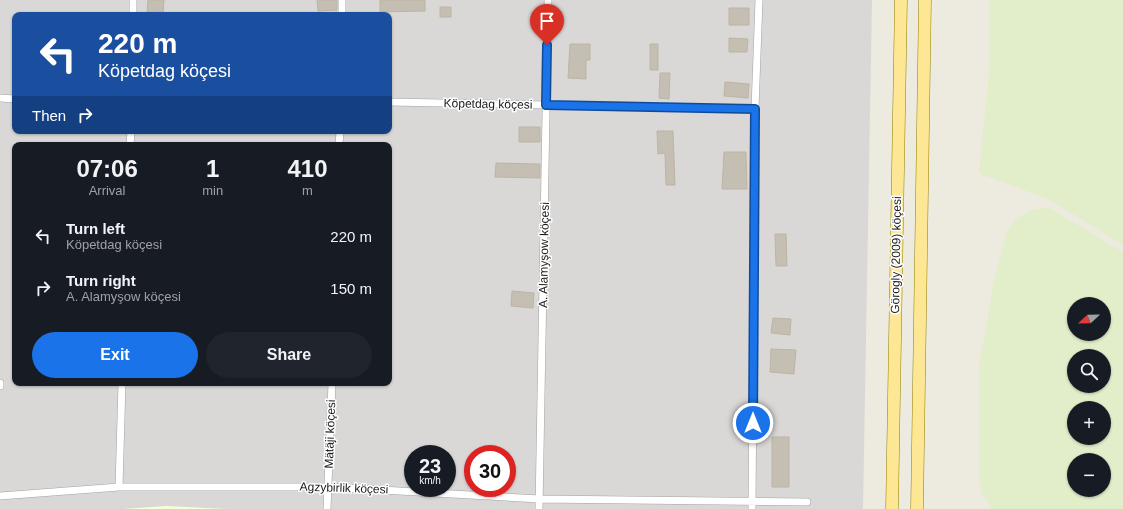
<!DOCTYPE html>
<html lang="en">
<head>
<meta charset="utf-8">
<style>
  body { margin:0; font-family:Arial,sans-serif; background:#20242c; color:#f1f3f6; height:100vh; display:flex; flex-direction:column; font-size:15px; white-space:nowrap }
  * { box-sizing:border-box; margin:0 }
  p { font-size:13px; color:#9ea1a6 }
  .icon { flex:none; width:22px; height:22px; fill:none; stroke:currentColor; stroke-width:2; stroke-linecap:round; stroke-linejoin:round }
  .map { position:relative; flex:1; overflow:hidden }
  .drawer { position:absolute; left:12px; top:142px; width:380px; height:244px; display:flex; flex-direction:column; background:#171b24; border-radius:8px; box-shadow:0 1px 3px #0004 }
  .drawer>* { flex:none }
  .top-card { position:absolute; left:12px; top:12px; width:380px; height:122px; border-radius:8px; box-shadow:0 1px 3px #0004; background:#1a4fa0; color:#fff; overflow:hidden }
  .needle { width:26px; rotate:248deg }
  .buttons { position:absolute; left:1067px; top:297px; display:grid; gap:8px }
  .buttons a { display:grid; place-items:center; width:44px; height:44px; border-radius:50%; background:#171b24; box-shadow:0 1px 3px #0004; font-size:20px }
  .speed { position:absolute; left:404px; top:445px; display:flex; gap:8px; font-size:20px; font-weight:700; text-align:center }
  .speed>* { display:grid; place-content:center; width:52px; height:52px; border-radius:50%; background:#171b24; box-shadow:0 1px 3px #0004; line-height:1 }
  .speed small { font-size:10px; font-weight:400 }
  .speed .limit { border:6px solid #d22; background:#fff; color:#111 }
  .pin { position:absolute; display:grid; place-items:center; width:34px; height:34px; color:#fff; margin:-41px -17px; border-radius:50% 50% 50% 0; rotate:-45deg; box-shadow:0 0 4px #0007 }
  .pin .icon { rotate:45deg }
  .me { position:absolute; width:44px; margin:-22px; rotate:0deg; stroke-linejoin:round; filter:drop-shadow(0 0 3px #0008) }
  .turn { display:flex; align-items:center; gap:14px; height:84px; padding:0 20px; font-size:18px }
  .turn .icon { width:52px; height:52px; stroke-width:2.5 }
  .turn b { display:block; font-size:28px; line-height:34px }
  .then { display:flex; align-items:center; height:38px; padding:0 20px; background:#0003; gap:8px; font-size:15px }
  .eta { display:flex; justify-content:space-evenly; align-items:center; height:68px; text-align:center }
  .eta b { font-size:24px; font-weight:800; line-height:28px }
  .button { display:flex; gap:8px; margin-top:auto; padding:8px 20px }
  .button a { flex:1; height:46px; border-radius:24px; background:#1a73e8; color:#fff; font-size:16px; font-weight:800; line-height:46px; text-align:center }
  .button a+a { background:#20242c; color:#f1f3f6 }
  ul { padding:0; list-style:none }
  li { display:flex; align-items:center; gap:12px; height:52px; padding:0 20px }
  li div { flex:1 }
  li b { display:block; font-size:15px }
  li em { font-style:normal }
  .map>svg:first-child { display:block }
</style>
</head>
<body>
<div class="map">
<svg width="1123" height="509" viewBox="0 0 1123 509">
  <rect width="100%" height="100%" fill="#edebdf"/>
  <path fill="#d9d8d7" fill-rule="evenodd" d="M0,0h872l-9,509h-863zM15,15h374v116h-374zM15,145h374v238h-374zM413,454h34v34h-34zM473,454h34v34h-34z"/>
  <path fill="#f6ffd6" d="M166,506l61,3h-104z"/>
  <path fill="#e2edc9" fill-rule="evenodd" d="M989,0h134v245l-73,-45 -52,-20 -16,-5 -3,-4 11,-108z
    M1048,207l75,45v257h-133l-1,-6 -7,-9 -3,-15v-114l16,-88 12,-46 10,-13 15,-8zM1074,304h30v30h-30zM1074,356h30v30h-30zM1074,408h30v30h-30zM1074,460h30v30h-30z"/>
  <path fill="#c4beb3" stroke="#beb4a2" d="M148,0h16l-1,14 -16,-1z
    M317,0h20v10l-19,1z
    M380,0h45v11l-45,1z
    M440,7h11v10h-11z
    M729,8h20v17h-20z
    M729,38l19,1 -1,13h-18z
    M570,44h20v16h-4v19l-18,-1z
    M650,44h8v26h-8z
    M660,73h10l-1,26 -10,-1z
    M725,82l24,2 -1,14 -24,-2z
    M519,127h21v15h-21z
    M657,131h16l2,54h-9l-1,-32 -7,1z
    M724,152h22l1,37h-25z
    M496,163l44,1v14l-45,-1z
    M775,234h11l1,32h-11z
    M512,291l22,2 -1,15 -22,-2z
    M773,318l18,1 -1,16 -19,-2z
    M771,349l25,1 -2,24 -24,-2z
    M772,437h17v50h-17z"/>
  <g fill="none" stroke-linecap="round" stroke-linejoin="round">
    <g stroke="#a2a2a2" stroke-width="8">
      <path id="minor" d="M133,15v-15
        M342,15v-15
        M0,98l15,1
        M389,102l366,7
        M130,145l1,-14
        M339,145l1,-14
        M0,383v3
        M119,487l3,-104
        M0,496l119,-9h209l211,12 268,3
        M327,509l5,-126
        M539,509l9,-509
        M752,509l3,-400 4,-109"/>
    </g>
    <g stroke="#918000" stroke-width="13">
      <path id="primary" d="M892,509l9,-509
        M917,509l8,-509"/>
    </g>
    <use href="#minor" stroke="#fff" stroke-width="7"/>
    <use href="#primary" stroke="#fde694" stroke-width="12"/>
  </g>
  <g fill="none" stroke-linecap="round" stroke-linejoin="round">
    <g stroke="#114b97" stroke-width="10">
      <path id="route" d="M547,45l-1,60 209,4 -2,314"/>
    </g>
    <use href="#route" stroke="#1a73e8" stroke-width="7"/>
  </g>
  <g text-anchor="middle" dominant-baseline="central" stroke-width="3" stroke-linejoin="round" paint-order="stroke">
    <g font-size="12" fill="#1b1b1b" stroke="#fff">
      <text transform="translate(488 104) rotate(1)">Köpetdag köçesi</text>
      <text transform="translate(544 255) rotate(-89)">A. Alamyşow köçesi</text>
      <text transform="translate(896 255) rotate(-89)">Görogly (2009) köçesi</text>
      <text transform="translate(330 434) rotate(-88)">Mätäji köçesi</text>
      <text transform="translate(344 488) rotate(2)">Agzybirlik köçesi</text>
    </g>
  </g>
</svg>
<div class="buttons">
<a><svg class="needle" viewBox="-14 -14 28 28"><path d="M0-13l5 13h-10z" fill="#e53935"/><path d="M0 13l5-13h-10z" fill="#9ea1a6"/></svg></a>
<a><svg class="icon" aria-label="search" viewBox="0 0 24 24"><circle cx="10" cy="10" r="6"/><path d="M15 15l6 6"/></svg></a>
<a>+</a>
<a>−</a>
</div>
<div class="speed"><div>23<small>km/h</small></div><div class="limit">30</div></div>
<div class="pin" style="left:547px;top:45px;background:#d93025"><svg class="icon" aria-label="arrive" viewBox="0 0 24 24"><path d="M6 21V4h12l-3 4 3 4H6"/></svg></div>
<svg class="me" style="left:753px;top:423px" viewBox="-20 -20 40 40"><circle r="17" fill="#1a73e8" stroke="#fff" stroke-width="3"/><path d="M0-11L8 9 0 5-8 9z" fill="#fff"/></svg>
<div class="top-card">
<div class="turn"><svg class="icon" aria-label="left" viewBox="0 0 24 24"><path d="M17 20v-9H6M10 6l-5 5 5 5"/></svg><div><b>220 m</b>Köpetdag köçesi</div></div>
<div class="then">Then<svg class="icon" aria-label="right" viewBox="0 0 24 24"><path d="M7 20v-9h11M14 6l5 5-5 5"/></svg></div>
</div>
<section class="drawer">
<div class="eta">
<div><b>07:06</b><p>Arrival</p></div>
<div><b>1</b><p>min</p></div>
<div><b>410</b><p>m</p></div>
</div>
<ul>
<li><svg class="icon" aria-label="left" viewBox="0 0 24 24"><path d="M17 20v-9H6M10 6l-5 5 5 5"/></svg><div><b>Turn left</b><p>Köpetdag köçesi</p></div><em>220 m</em></li>
<li><svg class="icon" aria-label="right" viewBox="0 0 24 24"><path d="M7 20v-9h11M14 6l5 5-5 5"/></svg><div><b>Turn right</b><p>A. Alamyşow köçesi</p></div><em>150 m</em></li>
</ul>
<div class="button"><a>Exit</a><a>Share</a></div>
</section>
</div>
</body>
</html>
